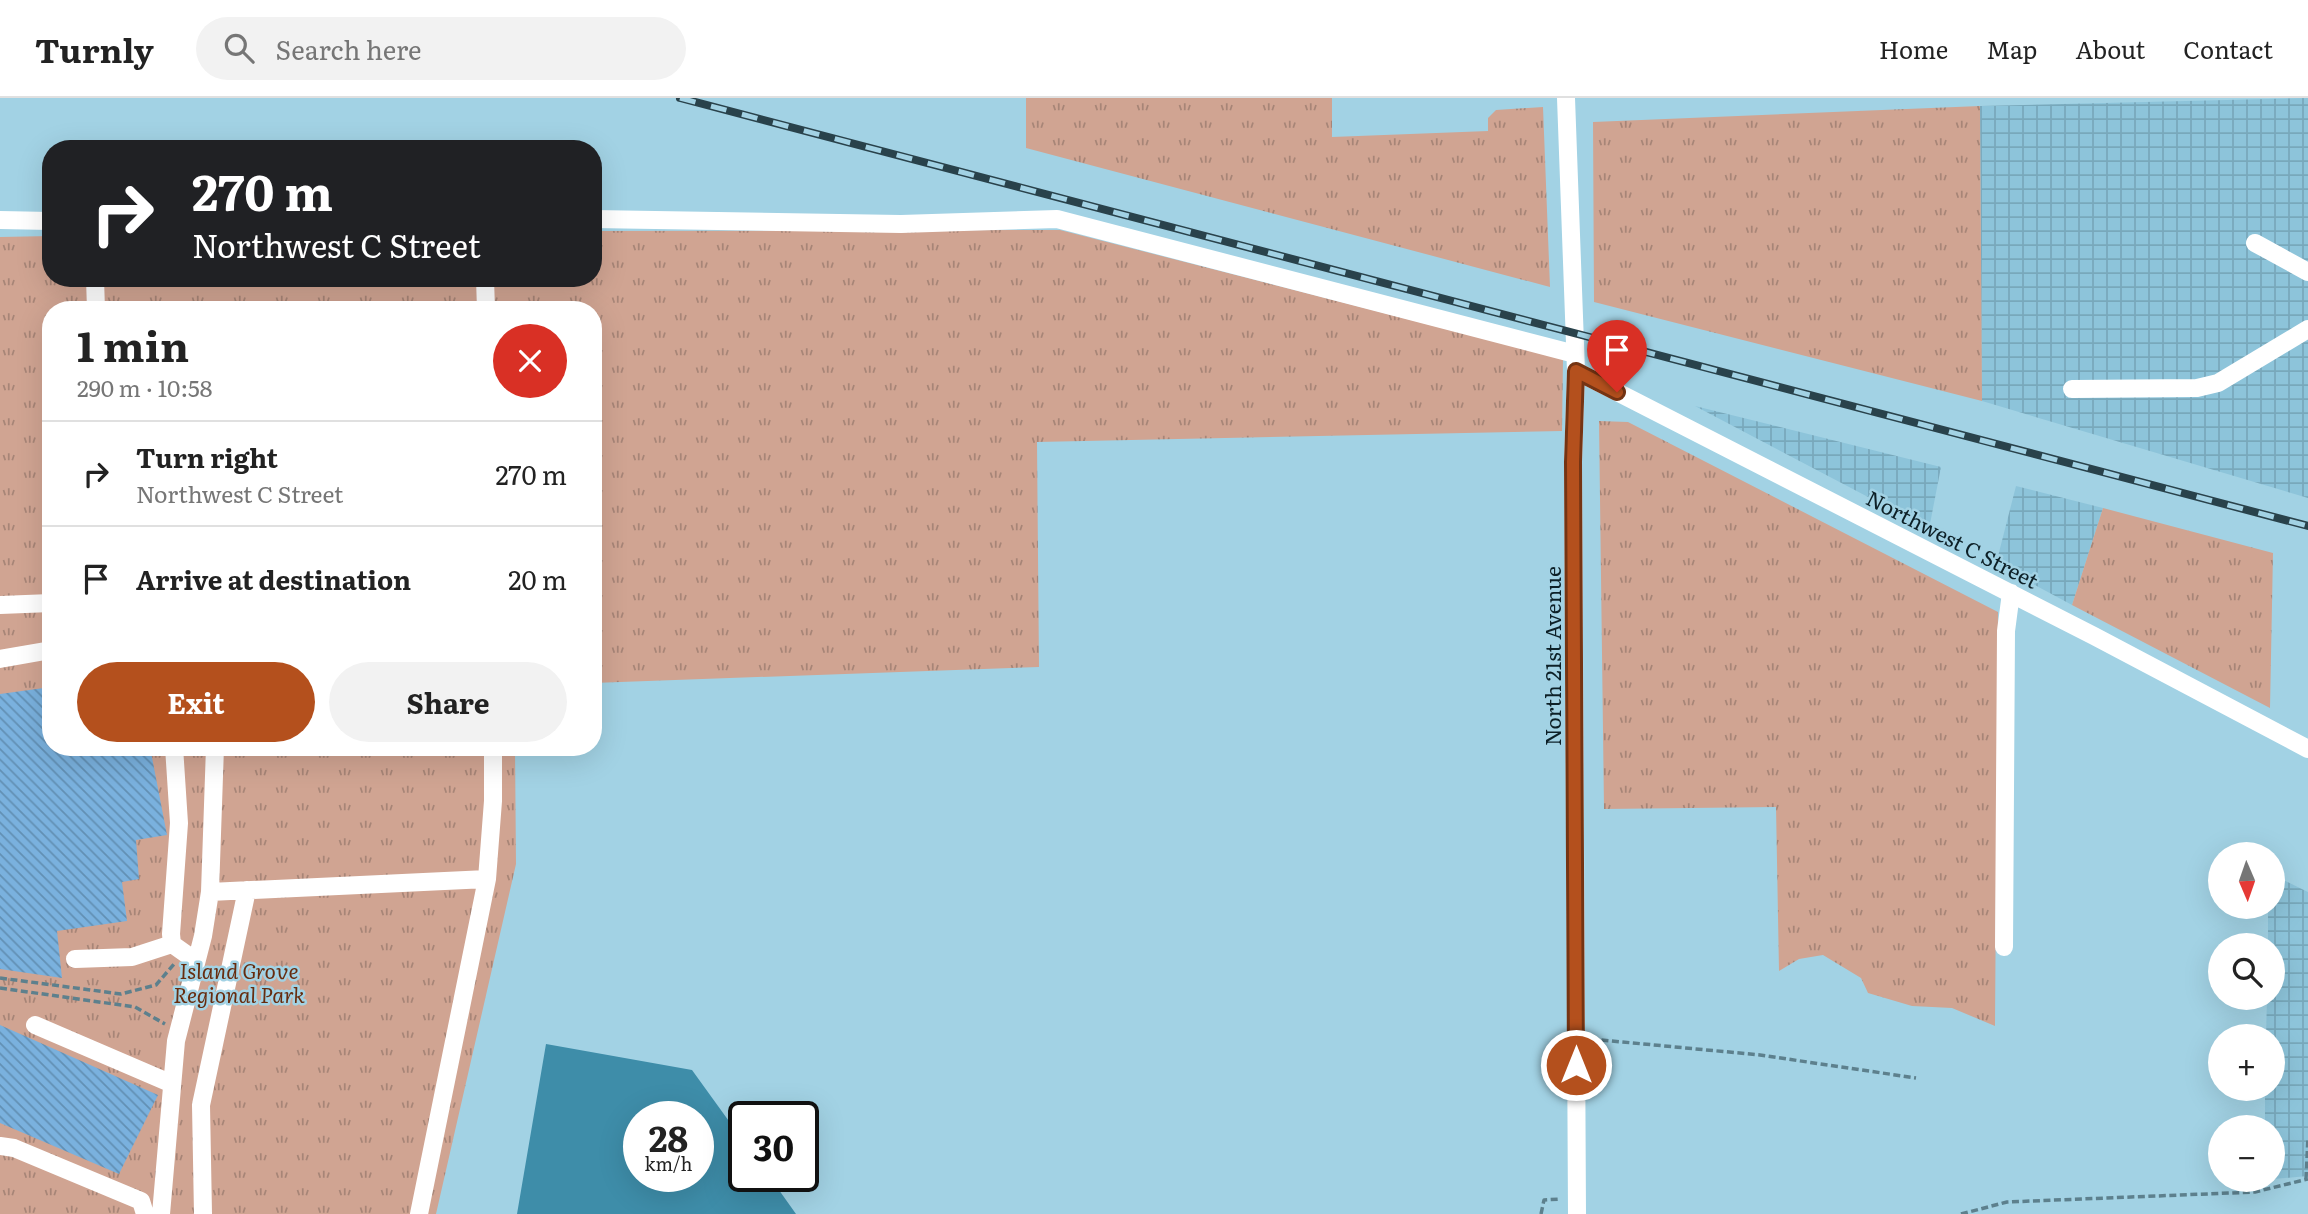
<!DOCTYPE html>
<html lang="en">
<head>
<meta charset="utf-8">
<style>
  body { margin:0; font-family:Literata,serif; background:#f2f2f2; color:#222; height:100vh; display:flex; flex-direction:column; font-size:26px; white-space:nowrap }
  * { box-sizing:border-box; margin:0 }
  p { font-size:23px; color:#767676 }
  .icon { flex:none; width:38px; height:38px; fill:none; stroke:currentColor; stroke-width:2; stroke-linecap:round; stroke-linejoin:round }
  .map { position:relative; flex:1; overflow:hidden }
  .panel { position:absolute; left:42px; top:203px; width:560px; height:455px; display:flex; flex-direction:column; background:#fff; border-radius:28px; box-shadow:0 7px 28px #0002 }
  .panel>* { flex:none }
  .top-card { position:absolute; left:42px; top:42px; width:560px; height:147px; border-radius:28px; box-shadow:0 7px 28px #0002; background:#202124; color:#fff; overflow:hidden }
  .needle { width:46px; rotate:178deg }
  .controls { position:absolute; left:2208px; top:744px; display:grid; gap:14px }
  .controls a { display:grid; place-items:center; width:77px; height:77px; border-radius:50%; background:#fff; box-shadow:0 7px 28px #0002; font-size:35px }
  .speed { position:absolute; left:623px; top:1003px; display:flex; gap:14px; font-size:35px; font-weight:700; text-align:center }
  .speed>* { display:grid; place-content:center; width:91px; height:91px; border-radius:50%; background:#fff; box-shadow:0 7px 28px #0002; line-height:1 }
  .speed small { font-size:18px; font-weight:400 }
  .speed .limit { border:4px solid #111; border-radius:10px; background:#fff; color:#111 }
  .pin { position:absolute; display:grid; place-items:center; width:60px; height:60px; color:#fff; margin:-72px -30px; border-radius:50% 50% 50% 0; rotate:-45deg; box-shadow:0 0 7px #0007 }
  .pin .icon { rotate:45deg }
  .me { position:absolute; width:77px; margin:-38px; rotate:0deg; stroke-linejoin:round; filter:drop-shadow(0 0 5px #0008) }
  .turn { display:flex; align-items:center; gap:24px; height:147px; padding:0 35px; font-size:32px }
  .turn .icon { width:91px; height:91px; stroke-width:2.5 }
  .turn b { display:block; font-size:49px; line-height:60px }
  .round { display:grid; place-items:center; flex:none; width:74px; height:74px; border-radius:37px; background:#f2f2f2 }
  .head { display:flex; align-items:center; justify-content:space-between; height:119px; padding:0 35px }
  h1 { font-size:42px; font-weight:700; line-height:52px }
  .action { display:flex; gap:14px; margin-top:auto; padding:14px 35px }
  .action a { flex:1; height:80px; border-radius:42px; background:#b4501d; color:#fff; font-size:28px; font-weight:700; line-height:80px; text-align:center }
  .action a+a { background:#f2f2f2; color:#222 }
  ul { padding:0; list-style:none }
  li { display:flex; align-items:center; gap:21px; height:105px; padding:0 35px; border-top:2px solid #e0e0e0 }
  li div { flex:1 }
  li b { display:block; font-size:26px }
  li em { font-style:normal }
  header { display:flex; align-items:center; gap:42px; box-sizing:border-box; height:98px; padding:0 35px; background:#fff; border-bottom:2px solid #e0e0e0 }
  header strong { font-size:33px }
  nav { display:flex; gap:38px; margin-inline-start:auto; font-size:24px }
  .search { width:490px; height:63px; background:#f2f2f2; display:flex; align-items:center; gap:18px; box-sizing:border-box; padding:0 24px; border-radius:38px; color:#767676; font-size:26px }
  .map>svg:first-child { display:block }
</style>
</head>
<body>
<header>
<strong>Turnly</strong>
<div class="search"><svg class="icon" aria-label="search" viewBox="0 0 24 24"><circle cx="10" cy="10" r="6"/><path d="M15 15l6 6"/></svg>Search here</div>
<nav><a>Home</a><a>Map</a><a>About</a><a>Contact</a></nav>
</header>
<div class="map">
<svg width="2308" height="1116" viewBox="0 0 2308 1116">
  <defs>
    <pattern id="industrial-grid" width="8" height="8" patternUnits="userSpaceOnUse" patternTransform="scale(1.75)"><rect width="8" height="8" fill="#8dc4da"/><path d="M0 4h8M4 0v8" fill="none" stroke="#78a8bb"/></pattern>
    <pattern id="grass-tufts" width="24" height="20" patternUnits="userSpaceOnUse" patternTransform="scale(1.75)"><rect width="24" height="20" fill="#d0a492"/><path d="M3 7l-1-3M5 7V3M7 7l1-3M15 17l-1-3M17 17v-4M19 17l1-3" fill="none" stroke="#a78577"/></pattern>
    <pattern id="building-back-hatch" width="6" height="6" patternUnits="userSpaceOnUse" patternTransform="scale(1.75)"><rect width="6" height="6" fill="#7ab1de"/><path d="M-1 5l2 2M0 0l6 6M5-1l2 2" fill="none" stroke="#6290b4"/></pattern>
  </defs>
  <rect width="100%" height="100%" fill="#a2d2e4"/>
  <path fill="url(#industrial-grid)" d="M2308,0v400l-326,-97 -2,-295z
    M1695,308l246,61 -12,62z
    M2016,388l87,22 -31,97 -76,-41z
    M2273,777l35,17v284l-35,3v-52h-8v-38l8,-1v-52h-7l1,-38h6v-53h-5v-38l5,-1z"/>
  <path fill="url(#grass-tufts)" d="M1026,0h306v39l156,-6v-13l8,-8 47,-3 7,180 -524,-139z
    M1980,8l2,295 -388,-99 -1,-180z
    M1060,132l503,129 -1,72 -525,11 2,225 -446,16v-373h-542v437h464l1,117 -80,350h-436v-977l51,-1v42h542v-47z
    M1599,323l29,1 370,190 -3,414 -43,-18 -40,-2 -44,-13 -7,-15 -38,-23 -24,4 -20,12 -3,-164 -172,2z
    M2103,410l170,45 -3,155 -198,-103z"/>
  <path fill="#3e8da9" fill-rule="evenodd" d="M546,946l146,26 52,72v34h25l27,38h-279zM639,1018h59v60h-59z"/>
  <path fill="url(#building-back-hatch)" d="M51,589v60h99l17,88 -31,5 3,39 -17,3 5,39 -70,10 5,47 -62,-9v-275z
    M0,927l158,70 -39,79 -119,-51z"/>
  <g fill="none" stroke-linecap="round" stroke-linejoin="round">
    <path stroke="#5d808d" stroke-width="3.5" stroke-dasharray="7 3.5" stroke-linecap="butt" d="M0,880l121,16 35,-9 18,-21
      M0,890l135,19 30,17
      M1591,941l169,16 156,23
      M2306,1081l2,-42
      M1541,1116l3,-14 17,-1
      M1961,1116l46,-12 248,-10 53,-13"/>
    <path stroke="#fff" stroke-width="18" d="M1566,0l10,273 -3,91 4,752
      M593,121l308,5 156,-5 518,135
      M0,122l51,1
      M2255,145l53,29
      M95,180l1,32
      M485,180l1,32
      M1576,273l518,265 214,113
      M2072,291l125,-1 21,-5 90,-54
      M0,507l51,-2
      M0,561l51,-9
      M174,649l5,76 -8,111 1,10 24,17
      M210,794l277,-13
      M2004,849l2,-316 5,-38
      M75,861l57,-2 40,-13
      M35,927l135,58
      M0,1048l14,2 127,53 4,13
      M161,1116l15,-173 27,-105 7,-44 5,-145
      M203,1116l-2,-109 46,-215
      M419,1116l68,-335 6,-78v-54"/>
    <g stroke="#29424b" stroke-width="8">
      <path id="rail" d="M680,0l1628,428"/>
    </g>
    <use href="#rail" stroke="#a2d2e4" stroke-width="5" stroke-dasharray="16" stroke-linecap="butt"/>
  </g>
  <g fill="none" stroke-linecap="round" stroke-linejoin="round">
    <g stroke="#753413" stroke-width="18">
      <path id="route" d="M1576,967l-3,-603 3,-91 41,21"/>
    </g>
    <use href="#route" stroke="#b4501d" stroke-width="12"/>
  </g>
  <g text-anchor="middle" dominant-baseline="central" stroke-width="5" stroke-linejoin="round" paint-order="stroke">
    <g font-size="21" fill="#0d2027" stroke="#a2d2e4">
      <text transform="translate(1953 440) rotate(27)">Northwest C Street</text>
      <text transform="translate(1551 558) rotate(-90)">North 21st Avenue</text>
    </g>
    <g font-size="21" font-style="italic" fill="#672c0e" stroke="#a2d2e4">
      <text x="239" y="871">Island Grove<tspan x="239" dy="24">Regional Park</tspan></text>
    </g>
  </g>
</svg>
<div class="controls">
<a><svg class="needle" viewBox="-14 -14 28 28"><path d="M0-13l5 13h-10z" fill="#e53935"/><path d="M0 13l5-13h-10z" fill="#767676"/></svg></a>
<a><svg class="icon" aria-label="search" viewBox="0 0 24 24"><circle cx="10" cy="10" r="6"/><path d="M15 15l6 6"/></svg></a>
<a>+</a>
<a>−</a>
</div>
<div class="speed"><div>28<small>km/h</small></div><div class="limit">30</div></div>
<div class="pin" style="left:1617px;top:294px;background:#d93025"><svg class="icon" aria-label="arrive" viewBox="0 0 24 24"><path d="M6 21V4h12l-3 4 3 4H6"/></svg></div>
<svg class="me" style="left:1576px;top:967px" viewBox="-20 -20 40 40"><circle r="17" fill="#b4501d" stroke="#fff" stroke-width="3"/><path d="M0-11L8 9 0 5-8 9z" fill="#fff"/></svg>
<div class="top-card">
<div class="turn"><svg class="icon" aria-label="right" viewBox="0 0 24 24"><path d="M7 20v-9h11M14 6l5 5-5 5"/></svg><div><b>270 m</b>Northwest C Street</div></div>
</div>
<section class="panel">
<div class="head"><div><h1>1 min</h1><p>290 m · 10:58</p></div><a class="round" style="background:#d93025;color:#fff"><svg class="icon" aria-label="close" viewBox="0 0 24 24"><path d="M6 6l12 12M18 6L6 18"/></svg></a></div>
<ul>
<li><svg class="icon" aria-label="right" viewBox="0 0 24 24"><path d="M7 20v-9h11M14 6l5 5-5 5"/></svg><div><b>Turn right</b><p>Northwest C Street</p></div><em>270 m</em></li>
<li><svg class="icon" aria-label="arrive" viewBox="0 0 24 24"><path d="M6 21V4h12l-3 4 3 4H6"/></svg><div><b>Arrive at destination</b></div><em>20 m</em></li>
</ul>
<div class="action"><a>Exit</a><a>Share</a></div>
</section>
</div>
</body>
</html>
